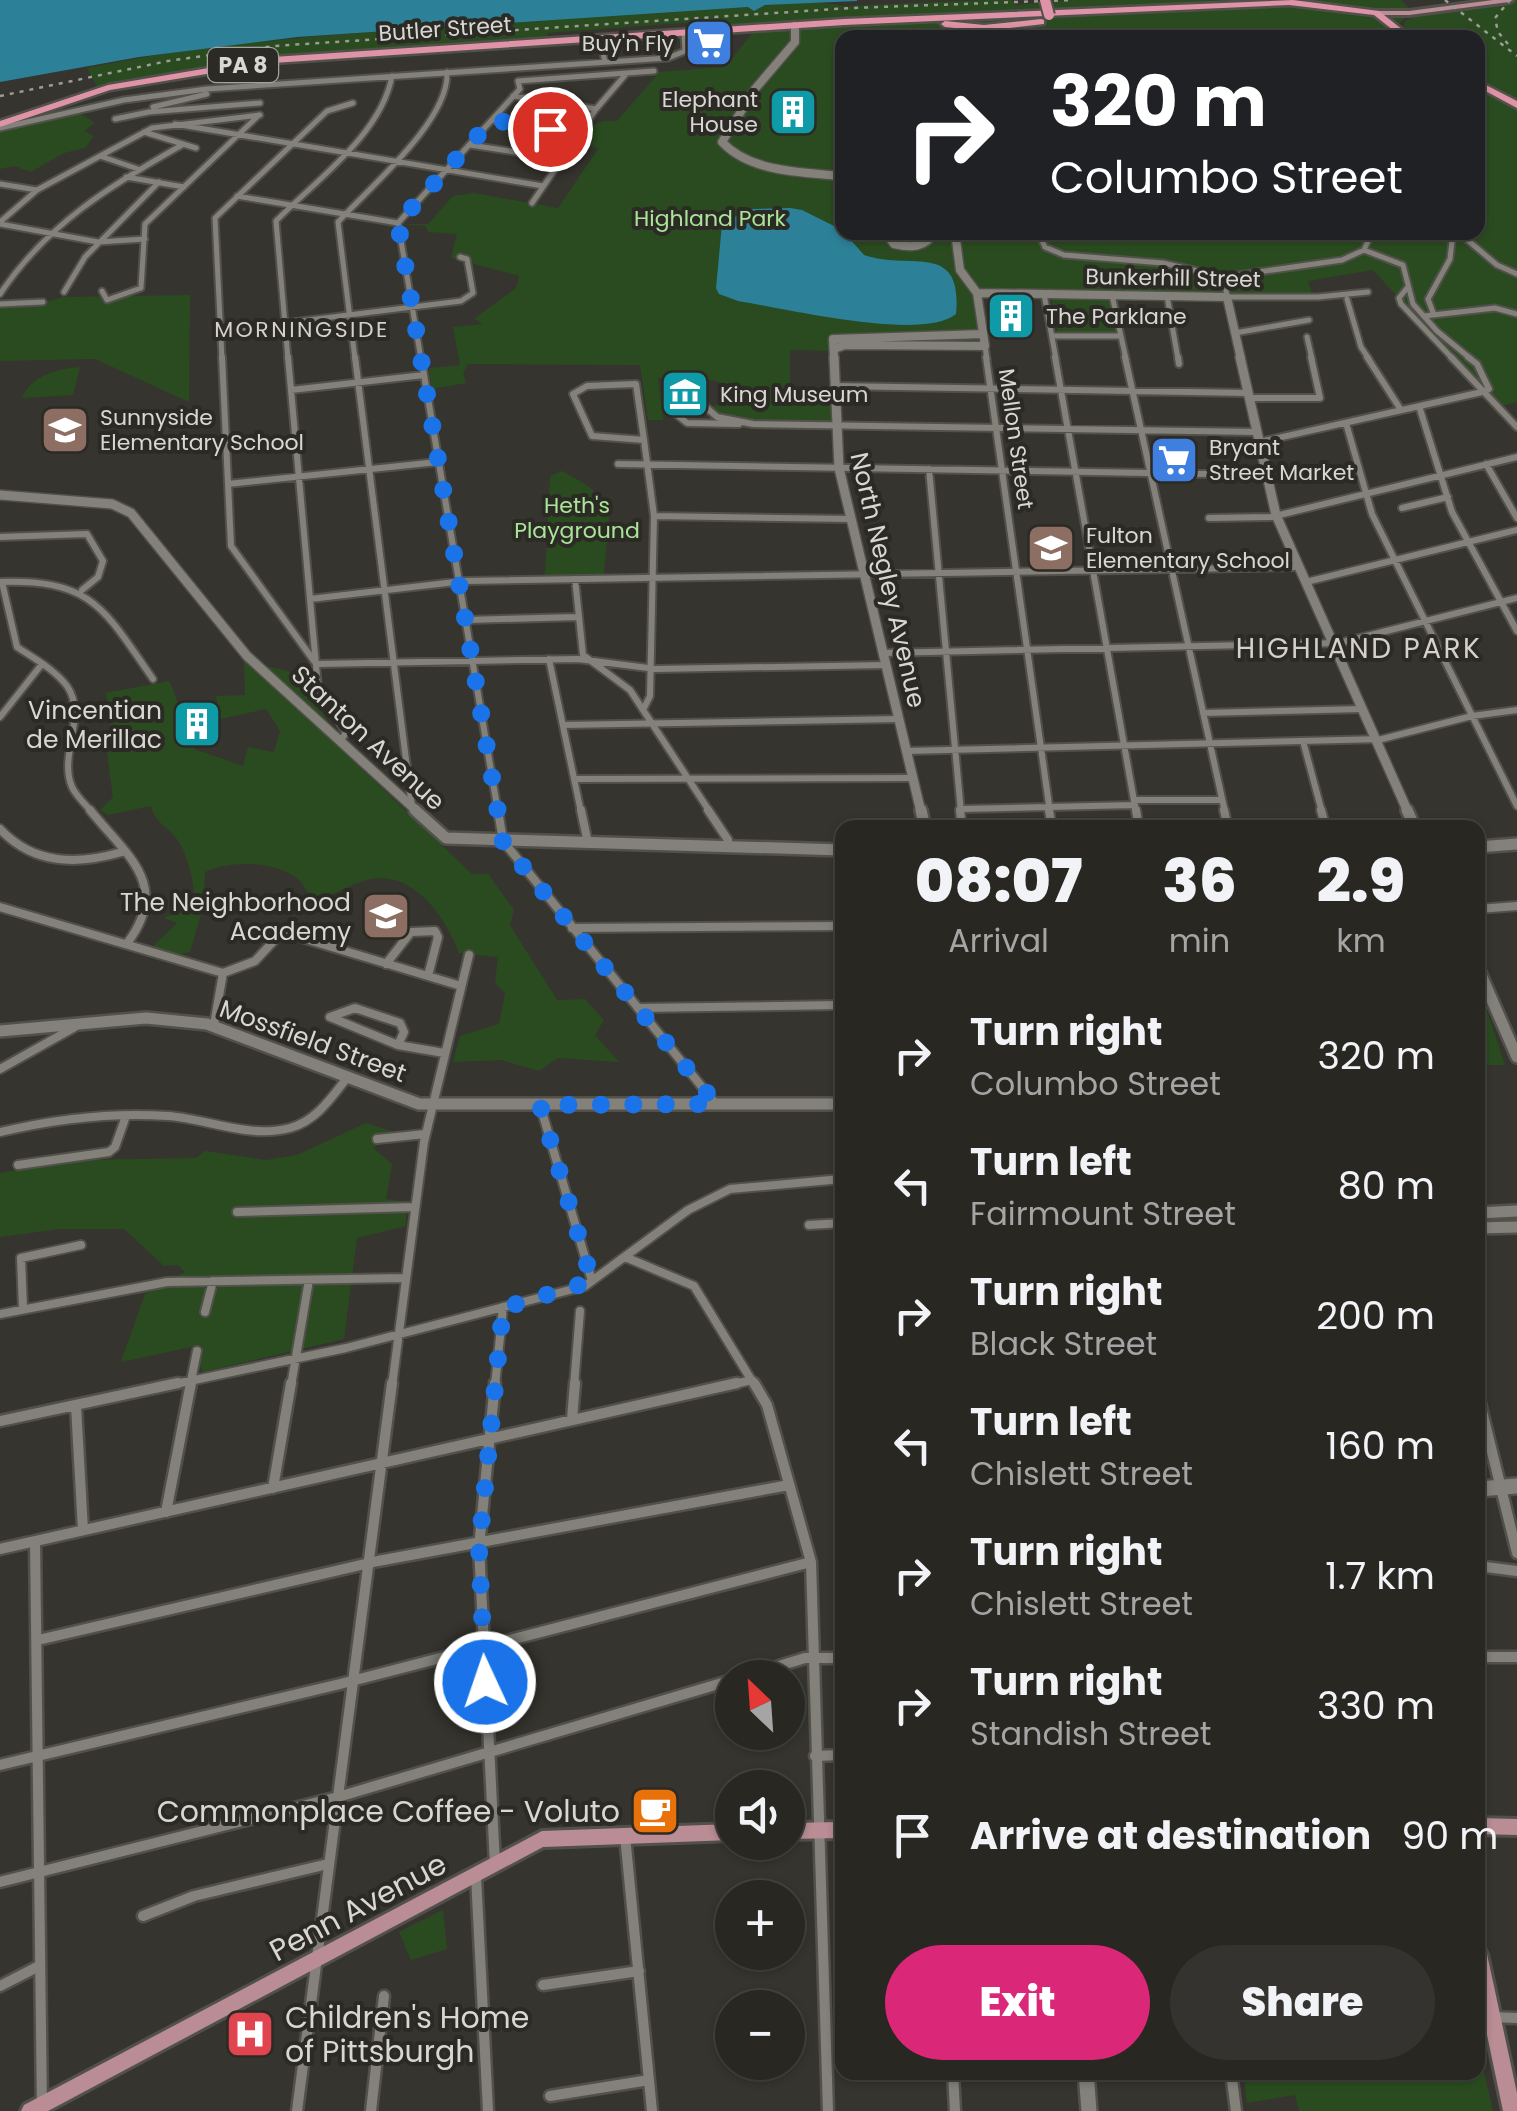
<!DOCTYPE html>
<html lang="en">
<head>
<meta charset="utf-8">
<style>
  body { margin:0; font-family:Poppins,sans-serif; background:#34332f; color:#f1f3f6; height:100vh; display:flex; flex-direction:column; font-size:38px; white-space:nowrap }
  * { box-sizing:border-box; margin:0 }
  p { font-size:32px; color:#a5a5a5 }
  .icon { flex:none; width:55px; height:55px; fill:none; stroke:currentColor; stroke-width:2; stroke-linecap:round; stroke-linejoin:round }
  .map { position:relative; flex:1; overflow:hidden }
  .details { position:absolute; left:835px; top:820px; width:650px; height:1260px; display:flex; flex-direction:column; background:#282722; border-radius:20px; box-shadow:0 2px 8px #0004,0 0 0 2px #444440 }
  .details>* { flex:none }
  .banner { position:absolute; left:835px; top:30px; width:650px; height:210px; border-radius:20px; box-shadow:0 2px 8px #0004,0 0 0 2px #444440; background:#202124; color:#fff; overflow:hidden }
  .needle { width:65px; rotate:335deg }
  .buttons { position:absolute; left:715px; top:1660px; display:grid; gap:20px }
  .buttons a { display:grid; place-items:center; width:90px; height:90px; border-radius:50%; background:#282722; box-shadow:0 2px 8px #0004,0 0 0 2px #444440; font-size:50px }
  .pin { position:absolute; display:grid; place-items:center; width:85px; height:85px; color:#fff; margin:-42px; border:5px solid #fff; border-radius:50%; box-shadow:0 2px 10px #0007 }
  .me { position:absolute; width:110px; margin:-55px; rotate:357deg; stroke-linejoin:round; filter:drop-shadow(0 0 8px #0008) }
  .turn { display:flex; align-items:center; gap:35px; height:210px; padding:0 50px; font-size:45px }
  .turn .icon { width:130px; height:130px; stroke-width:2.5 }
  .turn b { display:block; font-size:70px; line-height:85px }
  .eta { display:flex; justify-content:space-evenly; align-items:center; height:170px; text-align:center }
  .eta b { font-size:60px; font-weight:800; line-height:70px }
  .cta { display:flex; gap:20px; margin-top:auto; padding:20px 50px }
  .cta a { flex:1; height:115px; border-radius:60px; background:#db2777; color:#fff; font-size:40px; font-weight:800; line-height:115px; text-align:center }
  .cta a+a { background:#34332f; color:#f1f3f6 }
  ul { padding:0; list-style:none }
  li { display:flex; align-items:center; gap:30px; height:130px; padding:0 50px }
  li div { flex:1 }
  li b { display:block; font-size:38px }
  li em { font-style:normal }
  .map>svg:first-child { display:block }
</style>
</head>
<body>
<div class="map">
<svg width="1517" height="2111" viewBox="0 0 1517 2111">
  <rect width="100%" height="100%" fill="#36342e"/>
  <path fill="#2a4b20" d="M986,0h26l3,5 55,-5h331l11,11 -18,18 10,8 -562,1v194h636v-145l39,22v293l-18,5 -126,-137 -65,11 5,16 -335,-4 5,41 -7,3 4,7h-140v-6l-5,-1 -1,14 -44,-1v37h45l2,38 -114,-6 -17,-12 23,-4v-18l-17,-5 -54,-2 5,42h-15l-8,-55 -172,-1 -5,9 3,10 -34,6 -3,-21 31,-3 -7,-38 31,-3 -10,-5 42,-31 3,-12 -68,-18 6,-24 -29,-2 -2,-6 -27,-2h29l25,-28 21,-3 84,15 40,-59 -20,-8c10,-15 20,-22 39,-20l39,-45 -13,-3 82,-6 33,-41 -44,2 -4,-7 -163,12 1,7 -267,16 -183,32 -11,-20c125,-26 252,-34 379,-42 95,-7 188,-15 283,-19l5,3 5,-4c29,-2 60,-6 84,0z
    M1517,0v102l-39,-21v-43l-64,-1 -10,-10v-5l12,-6z
    M80,113l15,10 -11,8 10,5 -9,12 -21,5 -33,19 -17,-6 -14,3v-41z
    M190,295l-1,107 -94,-43 -95,2v-56l33,1 30,-9z
    M1051,297l57,1 8,37 -58,-1z
    M80,367l-7,28 -51,3c10,-23 35,-29 58,-31z
    M562,471c62,33 46,39 42,103l-59,2 5,-100z
    M244,661l64,15 1,12 36,65 127,121h16l26,36 -4,15 47,75 28,-1 19,21 -9,15 24,27 -61,-4 -19,13 -38,-11 -48,2 7,-26 39,-12 6,-31 -10,-10 3,-26 -39,-4c-13,-35 -44,-81 -87,-74 -18,3 -41,17 -59,23 -4,-6 -8,-16 -13,-21 -21,-21 -71,-21 -95,-9l-2,36 -13,44 -14,3 -23,-9 24,-23 -13,-5 30,-15c2,-16 -7,-52 -18,-65 -10,-13 -21,-15 -25,-32l-43,9 -8,-5 13,-13 -6,-44 5,-40 -7,-20 65,-12 24,68 49,17 5,-19 26,5 6,-21 -14,-22 -46,10 -4,-23 29,-1z
    M1478,984l27,81h-27z
    M366,1123l31,10 -24,15 19,16 -6,35 21,3 -1,24 -49,12 -13,101 -141,33 -12,-25 -70,15 24,-68 40,-22 -7,-7 -14,1 -40,-37h-64l-60,8v-64l81,-13 115,-2 9,-7 61,9 31,-5z
    M443,1910l4,39 -36,11 -12,-28z
    M1478,2045l15,66h-194l-4,-16 -48,8 -4,-30 235,-1z"/>
  <path fill="#2c8199" d="M0,0h857v1l-92,4 -11,6 -6,-4 -451,30 -158,20 -139,25z
    M790,208l12,2 40,20 22,25c46,16 99,-15 92,59 -34,28 -173,-6 -218,-13l-19,-7 -3,-6 6,-64 27,-15z"/>
  <g fill="none" stroke-linecap="round" stroke-linejoin="round">
    <g stroke="#52504b" stroke-width="9">
      <path id="street-far3" d="M600,39l5,23
        M513,96l83,13
        M153,107l54,-13
        M115,119l34,-7 111,-9
        M492,120l87,14
        M175,124l368,62
        M0,128l124,-28 83,-11 461,-31 17,-7 -1,-17
        M144,132l52,16
        M470,145l91,14
        M100,156l38,13
        M126,177l58,10
        M0,184l37,6
        M237,196l161,27
        M532,203l64,-94 30,-35
        M0,222l37,-32 115,-62 108,-13
        M0,224l98,18 47,-3
        M1038,232l7,15 19,8 99,8 61,14 118,-17 22,-10 8,-18
        M1458,232l39,33 20,9
        M1364,250l39,15 10,39 24,27 34,28
        M1224,277l3,20h91l50,-5
        M1407,288l-8,10 2,6 52,55
        M102,291l5,9 34,-12 4,-64 114,-109
        M64,292l21,-35 74,-75
        M0,294c46,-69 111,-109 182,-149
        M1044,294l12,65
        M1112,295l14,64
        M1167,296l11,63
        M1347,299l14,48 8,12
        M0,304l43,-2
        M1434,315l-6,-16 22,-40 3,-27
        M1424,316l71,-8 22,6
        M220,331l241,-30 12,-8 -6,-34 -7,-2
        M1235,333l74,-13
        M1052,336h69
        M1307,337l5,22
        M985,346l2,13
        M222,359l-7,-141 112,-107 26,-8
        M288,359l-12,-138c40,-41 105,-86 116,-145
        M355,359l-17,-137c32,-35 112,-102 109,-150
        M421,359l-23,-136 122,-134 -2,-8 136,-10"/>
    </g>
    <g stroke="#52504b" stroke-width="10">
      <path id="street-far2" d="M222,357l9,189 83,115
        M288,357l30,330 28,46 -6,8
        M355,357l57,450
        M421,357l77,455
        M986,357l64,455
        M1055,357l81,455
        M1125,357l100,455
        M1178,357l1,7
        M1367,357l34,53
        M1451,357l66,70
        M1468,357l9,7 12,25 -7,3
        M636,384l8,56 -52,-4 -19,-42 14,-8z
        M835,386l413,7
        M291,390l133,-15
        M1250,398h70l-9,-41
        M1419,406l33,106 65,119
        M1346,423l26,91 145,292
        M739,424l-52,-1 -11,-9v-8l23,-5 18,16 36,7 504,8
        M1260,442l222,-50
        M618,464l649,11
        M1486,464l31,54
        M929,469l32,343
        M228,484l210,-22
        M1402,508l46,-11
        M654,516l197,3
        M1209,518l62,-1 246,-60
        M0,537l87,-3 16,27 -5,16 -16,13
        M575,579l8,76 47,35 80,122
        M0,582c93,-3 104,27 153,97
        M2,582l15,65c18,12 37,22 50,39 21,30 -9,69 5,101 4,9 14,18 20,25
        M1306,582l211,-52
        M310,599l154,-18 835,-14
        M466,620l112,-3
        M883,653l456,-10 178,-45
        M549,659l32,153
        M317,664l261,-5 78,10 230,-4
        M643,710l7,-14 4,-180 -10,-76
        M1203,713l159,-4
        M0,717l42,-53
        M563,725l336,-6
        M1303,741l19,71
        M906,751l476,-12 90,-23 45,-6
        M574,779l339,-1
        M1135,800h87
        M961,809l174,-4"/>
    </g>
    <g stroke="#52504b" stroke-width="12">
      <path id="street-far1" d="M90,810c36,45 81,74 38,132
        M498,810l5,31 212,262
        M581,810l7,33
        M708,810l20,30v8
        M960,810l2,18
        M1049,810l3,18
        M1136,810l3,18
        M1224,810l4,18
        M1321,810l5,18
        M0,829c34,36 77,36 122,23
        M0,907l223,66 32,-12 27,-29 179,54
        M1478,909l39,-3
        M572,928l270,-2
        M386,964l25,-32 24,-1 3,6 -10,39
        M355,1008l45,15 4,9 -6,13 -68,-28z
        M638,1008l204,-3
        M214,1025l9,-52
        M398,1045l46,8
        M0,1069l75,-42
        M540,1105l52,176
        M0,1132c55,-13 112,-20 168,-16 41,3 81,23 122,12 26,-7 41,-30 57,-50
        M377,1139l48,-5
        M18,1165l91,-13 6,-5 11,-31
        M237,1212l178,-5
        M809,1225l33,-2
        M625,1257l69,29 61,100
        M23,1309l-2,-51 60,-13
        M205,1312l8,-31
        M0,1314l167,-32 239,-4
        M166,1386l180,-38 239,-62 103,-76 42,-21 112,-10
        M190,1386l7,-35
        M291,1386l18,-106
        M392,1386l32,-244 45,-187
        M495,1386l8,-79
        M574,1386l6,-75
        M726,1386l26,-6"/>
    </g>
    <g stroke="#52504b" stroke-width="15">
      <path id="street" d="M754,1383l13,22 44,157 17,549
        M1478,1395l39,158
        M76,1406l7,124
        M572,1419l3,-36
        M0,1421l178,-38
        M273,1488l18,-105
        M166,1512l25,-129
        M35,1541l7,570
        M0,1549l737,-166
        M1478,1566l39,5
        M38,1640l340,-79 411,-76
        M1478,1657h39
        M740,1678l65,-20h37
        M815,1756l27,-1
        M0,1765l340,-81 471,-122
        M625,1836l27,275
        M495,1864l-16,-317 16,-164
        M476,1876l12,235
        M0,1882l338,-85 394,-117
        M143,1916l51,-20 134,-32
        M543,1985l96,-14
        M0,1986l39,-20
        M1491,2017l26,1
        M953,2072l2,39
        M1231,2072l5,39
        M550,2096l99,-16
        M297,2111l95,-728
        M371,2111l13,-115"/>
    </g>
    <g stroke="#52504b" stroke-width="11">
      <path id="secondary-far3" d="M795,26v16l-40,47 -33,53c29,31 81,30 120,34
        M885,232l9,12c17,4 31,4 41,-12
        M977,293l250,4 14,62
        M834,349l11,-4 140,1 -8,-53 -17,-23 -5,-38
        M834,359l-1,-20 150,-5"/>
    </g>
    <g stroke="#52504b" stroke-width="12">
      <path id="secondary-far2" d="M834,357l5,111 82,344
        M1240,357l36,158 132,297
        M0,495l112,9 19,9 116,143 171,156"/>
    </g>
    <g stroke="#52504b" stroke-width="16">
      <path id="secondary-far1" d="M415,810l31,28 396,12
        M921,810l4,18
        M1407,810l8,18
        M1478,847l39,-3
        M1478,968l39,89
        M0,1031l146,-13 61,6 212,80h423
        M1478,1213l39,-2
        M1478,1228l39,-1"/>
    </g>
    <g stroke="#52504b" stroke-width="20">
      <path id="secondary" d="M1478,1489l39,-3
        M1086,2072l3,39"/>
    </g>
    <g stroke="#52504b" stroke-width="6">
      <path id="primary" d="M1493,0h20l-4,2 -100,13h-33l-4,-2 4,-2h33z
        M1478,1818l39,1v16l-39,-1z
        M842,1822v16l-54,1v-16z
        M732,1824v16l-189,7 -495,264h-27l3,-6 518,-274z
        M1478,1945l6,3 3,6 30,139v18h-14l-25,-119z"/>
    </g>
    <g stroke="#52504b" stroke-width="5">
      <path id="highway" d="M1293,0l86,11 34,27h-10l-29,-23 -85,-10 -445,20 -571,38 -163,27 -110,37v-6l108,-36 165,-28 571,-38z
        M1041,19l3,1v4l-60,7 -39,-4 -4,-3 4,-3 39,4z
        M1478,81l39,20v7l-39,-21z"/>
    </g>
    <use href="#street-far3" stroke="#83817a" stroke-width="5"/>
    <use href="#street-far2" stroke="#83817a" stroke-width="6"/>
    <use href="#street-far1" stroke="#83817a" stroke-width="8"/>
    <use href="#street" stroke="#83817a" stroke-width="10"/>
    <use href="#secondary-far3" stroke="#83817a" stroke-width="8"/>
    <use href="#secondary-far2" stroke="#83817a" stroke-width="9"/>
    <use href="#secondary-far1" stroke="#83817a" stroke-width="11"/>
    <use href="#secondary" stroke="#83817a" stroke-width="15"/>
    <use href="#primary" fill="#ba8c94" fill-rule="evenodd"/>
    <use href="#highway" fill="#de93a6" fill-rule="evenodd"/>
    <path stroke="#9d9b97" stroke-width="2.5" stroke-dasharray="4 6" stroke-linecap="butt" d="M1445,0l72,56
      M1508,44l-10,-12 -3,-14 15,-18
      M0,96l168,-35 106,-15 577,-38 221,-8"/>
    <g stroke="#52504b" stroke-width="14" stroke-linecap="butt">
      <path id="highway-bridge" d="M1045,0l4,15"/>
    </g>
    <use href="#highway-bridge" stroke="#de93a6" stroke-width="10"/>
  </g>
  <g fill="none" stroke-linecap="round" stroke-linejoin="round">
    <path stroke="#1a73e8" stroke-width="18" stroke-dasharray="0 32.4" d="M485,1682l-6,-135 24,-239 89,-27 -52,-176 176,-1 -213,-262 -105,-619 94,-103 58,9"/>
  </g>
  <defs>
    <g id="supermarket-square" transform="scale(2.5)"><rect x="-9" y="-9" width="18" height="18" rx="4" fill="#3f7fe0" stroke="#2c2a24"/><path d="M-6-5.5h2.5l.6 2H6L4.5 2H-2.5L-4.4-4H-6ZM-1.5 3.2a1.3 1.3 0 1 0 .1 0ZM3 3.2a1.3 1.3 0 1 0 .1 0Z" fill="#fff"/></g>
    <g id="building-square" transform="scale(2.5)"><rect x="-9" y="-9" width="18" height="18" rx="4" fill="#0f9aa8" stroke="#2c2a24"/><path d="M-4-6H4V6H1V3H-1V6H-4ZM-2.5-4.3h1.7v1.8h-1.7ZM.8-4.3h1.7v1.8H.8ZM-2.5-1h1.7V.8h-1.7ZM.8-1h1.7V.8H.8Z" fill="#fff"/></g>
    <g id="museum-square" transform="scale(2.5)"><rect x="-9" y="-9" width="18" height="18" rx="4" fill="#0f9aa8" stroke="#2c2a24"/><path d="M0-6L6-3V-2H-6V-3ZM-5-1h2V3h-2ZM-1-1h2V3h-2ZM3-1h2V3H3ZM-6 4H6V6H-6Z" fill="#fff"/></g>
    <g id="school-square" transform="scale(2.5)"><rect x="-9" y="-9" width="18" height="18" rx="4" fill="#8d6e63" stroke="#2c2a24"/><path d="M0-5L7-2L0 1L-7-2ZM-4 1L0 2.5L4 1V4Q0 6-4 4Z" fill="#fff"/></g>
    <g id="cafe-square" transform="scale(2.5)"><rect x="-9" y="-9" width="18" height="18" rx="4" fill="#e8710a" stroke="#2c2a24"/><path d="M-5.5-4.5H6V0H3Q3 3.5 0 3.5H-2.5Q-5.5 3.5-5.5 0ZM3-3.2v2h1.7v-2ZM-6 4.5H4V6H-6Z" fill="#fff"/></g>
    <g id="hospital-square" transform="scale(2.5)"><rect x="-9" y="-9" width="18" height="18" rx="4" fill="#e0444e" stroke="#2c2a24"/><path d="M-5-5h3v3.5h4V-5h3V5h-3V1.5h-4V5h-3Z" fill="#fff"/></g>
  </defs>
  <g fill-rule="evenodd">
    <use href="#supermarket-square" x="709" y="43"/>
    <use href="#building-square" x="793" y="112"/>
    <use href="#building-square" x="1011" y="316"/>
    <use href="#museum-square" x="685" y="394"/>
    <use href="#school-square" x="65" y="430"/>
    <use href="#supermarket-square" x="1174" y="460"/>
    <use href="#school-square" x="1051" y="548"/>
    <use href="#building-square" x="197" y="724"/>
    <use href="#school-square" x="386" y="916"/>
    <use href="#cafe-square" x="655" y="1811"/>
    <use href="#hospital-square" x="250" y="2034"/>
  </g>
  <g text-anchor="middle" dominant-baseline="central" stroke-width="8" stroke-linejoin="round" paint-order="stroke">
    <g font-size="22" fill="#d9d7d4" stroke="#2c2a24">
      <text transform="translate(445 29) rotate(-4)">Butler Street</text>
      <text transform="translate(1173 278) rotate(1)">Bunkerhill Street</text>
      <text transform="translate(1016 439) rotate(82)">Mellon Street</text>
    </g>
    <g font-size="22" fill="#d9d7d4" stroke="#2c2a24" text-anchor="start">
      <text x="674" y="43" text-anchor="end">Buy'n Fly</text>
      <text x="758" y="99" text-anchor="end">Elephant<tspan x="758" dy="25">House</tspan></text>
      <text x="1046" y="316">The Parklane</text>
      <text x="720" y="394">King Museum</text>
      <text x="100" y="417">Sunnyside<tspan x="100" dy="25">Elementary School</tspan></text>
      <text x="1209" y="447">Bryant<tspan x="1209" dy="25">Street Market</tspan></text>
      <text x="1086" y="535">Fulton<tspan x="1086" dy="25">Elementary School</tspan></text>
    </g>
    <rect fill="#2c2a24" stroke="#a5a39f" stroke-width="2.5" x="208" y="48" width="70" height="34" rx="8"/>
    <g font-size="22" font-weight="bold" fill="#d9d7d4">
      <text x="243" y="65">PA 8</text>
    </g>
    <g font-size="22" fill="#a9e499" stroke="#2c2a24">
      <text x="710" y="218">Highland Park</text>
      <text x="577" y="505">Heth's<tspan x="577" dy="25">Playground</tspan></text>
    </g>
    <g font-size="22" letter-spacing="2.5" fill="#d3d1c9" stroke="#2c2a24">
      <text x="302" y="329">MORNINGSIDE</text>
    </g>
    <g font-size="25" fill="#d9d7d4" stroke="#2c2a24">
      <text transform="translate(888 580) rotate(77)">North Negley Avenue</text>
      <text transform="translate(368 738) rotate(43)">Stanton Avenue</text>
      <text transform="translate(313 1041) rotate(20)">Mossfield Street</text>
    </g>
    <g font-size="25" fill="#d9d7d4" stroke="#2c2a24" text-anchor="end">
      <text x="162" y="710">Vincentian<tspan x="162" dy="29">de Merillac</tspan></text>
      <text x="351" y="902">The Neighborhood<tspan x="351" dy="29">Academy</tspan></text>
    </g>
    <g font-size="28" letter-spacing="2.5" fill="#d3d1c9" stroke="#2c2a24">
      <text x="1359" y="648">HIGHLAND PARK</text>
    </g>
    <g font-size="30" fill="#d9d7d4" stroke="#2c2a24" text-anchor="end">
      <text x="620" y="1811">Commonplace Coffee - Voluto</text>
      <text x="285" y="2017" text-anchor="start">Children's Home<tspan x="285" dy="34">of Pittsburgh</tspan></text>
    </g>
    <g font-size="30" fill="#d9d7d4" stroke="#2c2a24">
      <text transform="translate(358 1907) rotate(-28)">Penn Avenue</text>
    </g>
  </g>
</svg>
<div class="buttons">
<a><svg class="needle" viewBox="-14 -14 28 28"><path d="M0-13l5 13h-10z" fill="#e53935"/><path d="M0 13l5-13h-10z" fill="#a5a5a5"/></svg></a>
<a><svg class="icon" aria-label="sound" viewBox="0 0 24 24"><path d="M4 9h4l5-4v14l-5-4H4zM17 9q2 3 0 6"/></svg></a>
<a>+</a>
<a>−</a>
</div>
<div class="pin" style="left:550px;top:129px;background:#d93025"><svg class="icon" aria-label="arrive" viewBox="0 0 24 24"><path d="M6 21V4h12l-3 4 3 4H6"/></svg></div>
<svg class="me" style="left:485px;top:1682px" viewBox="-20 -20 40 40"><circle r="17" fill="#1a73e8" stroke="#fff" stroke-width="3"/><path d="M0-11L8 9 0 5-8 9z" fill="#fff"/></svg>
<div class="banner">
<div class="turn"><svg class="icon" aria-label="right" viewBox="0 0 24 24"><path d="M7 20v-9h11M14 6l5 5-5 5"/></svg><div><b>320 m</b>Columbo Street</div></div>
</div>
<section class="details">
<div class="eta">
<div><b>08:07</b><p>Arrival</p></div>
<div><b>36</b><p>min</p></div>
<div><b>2.9</b><p>km</p></div>
</div>
<ul>
<li><svg class="icon" aria-label="right" viewBox="0 0 24 24"><path d="M7 20v-9h11M14 6l5 5-5 5"/></svg><div><b>Turn right</b><p>Columbo Street</p></div><em>320 m</em></li>
<li><svg class="icon" aria-label="left" viewBox="0 0 24 24"><path d="M17 20v-9H6M10 6l-5 5 5 5"/></svg><div><b>Turn left</b><p>Fairmount Street</p></div><em>80 m</em></li>
<li><svg class="icon" aria-label="right" viewBox="0 0 24 24"><path d="M7 20v-9h11M14 6l5 5-5 5"/></svg><div><b>Turn right</b><p>Black Street</p></div><em>200 m</em></li>
<li><svg class="icon" aria-label="left" viewBox="0 0 24 24"><path d="M17 20v-9H6M10 6l-5 5 5 5"/></svg><div><b>Turn left</b><p>Chislett Street</p></div><em>160 m</em></li>
<li><svg class="icon" aria-label="right" viewBox="0 0 24 24"><path d="M7 20v-9h11M14 6l5 5-5 5"/></svg><div><b>Turn right</b><p>Chislett Street</p></div><em>1.7 km</em></li>
<li><svg class="icon" aria-label="right" viewBox="0 0 24 24"><path d="M7 20v-9h11M14 6l5 5-5 5"/></svg><div><b>Turn right</b><p>Standish Street</p></div><em>330 m</em></li>
<li><svg class="icon" aria-label="arrive" viewBox="0 0 24 24"><path d="M6 21V4h12l-3 4 3 4H6"/></svg><div><b>Arrive at destination</b></div><em>90 m</em></li>
</ul>
<div class="cta"><a>Exit</a><a>Share</a></div>
</section>
</div>
</body>
</html>
